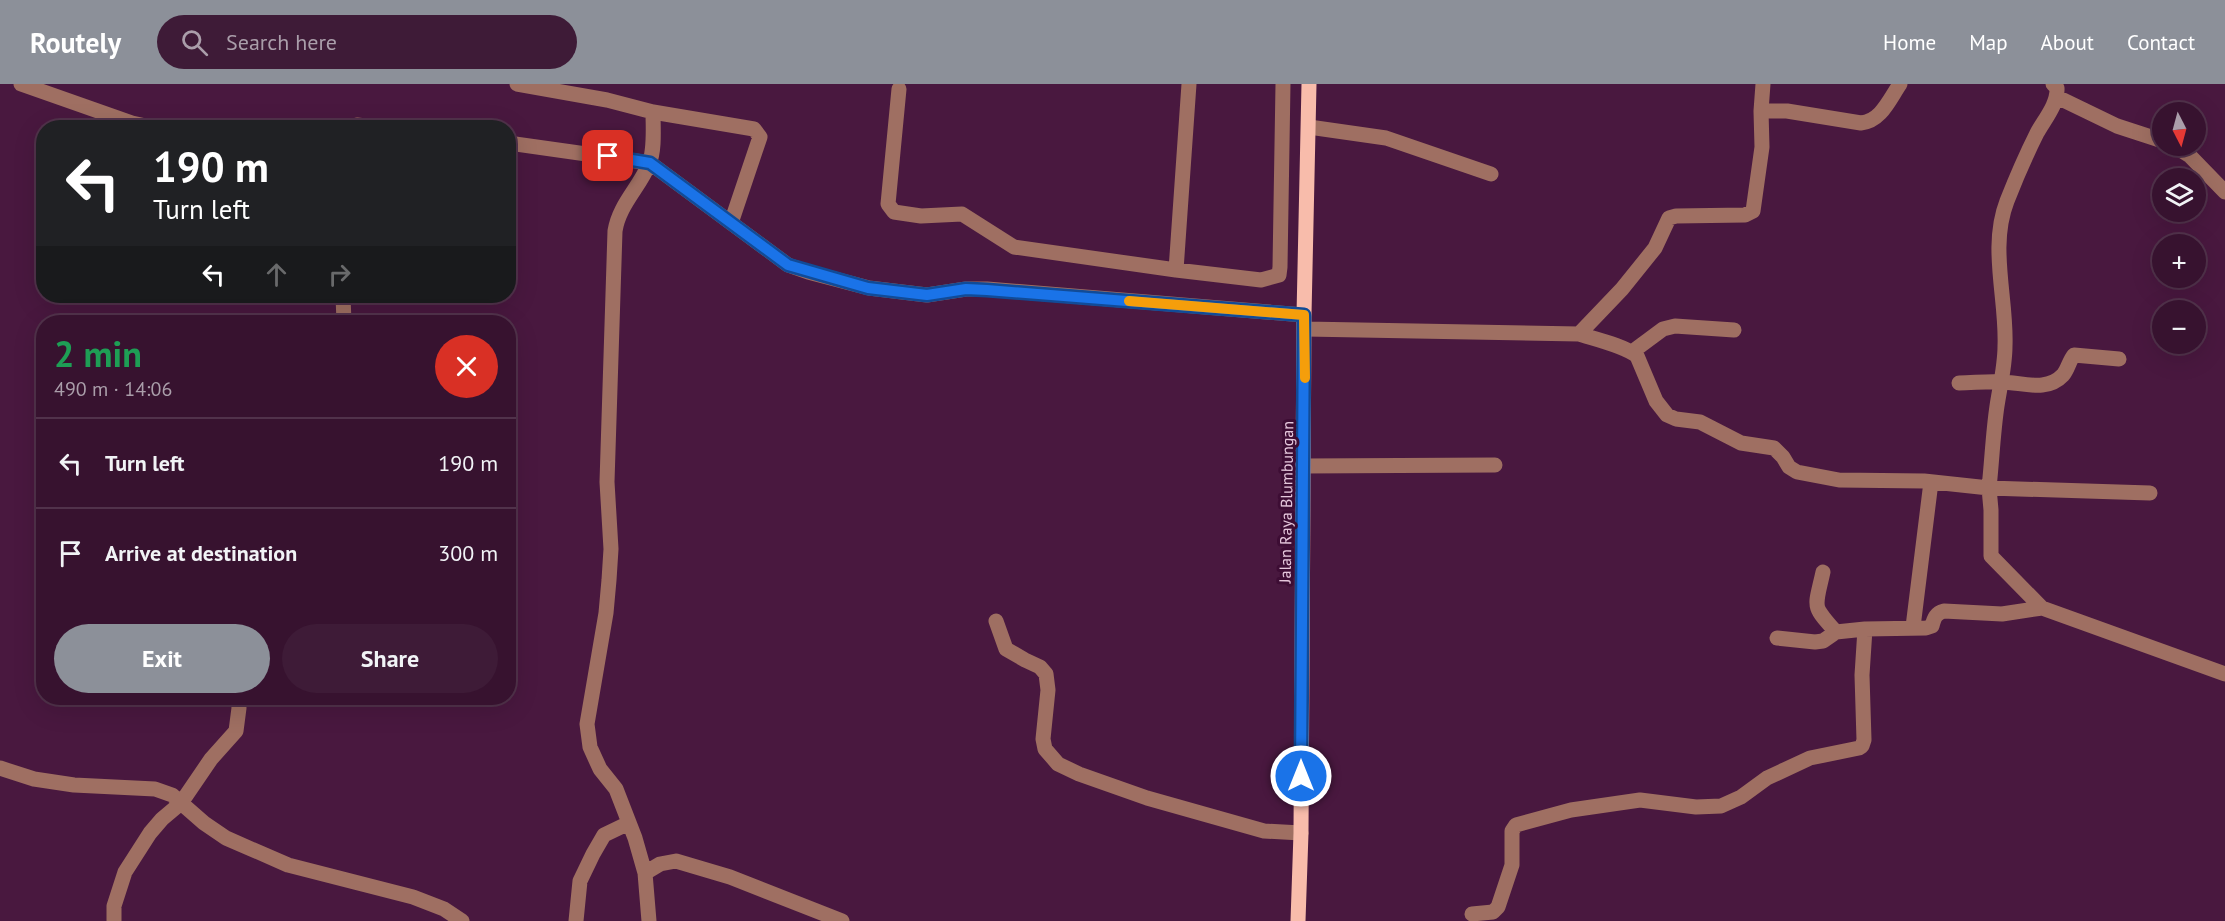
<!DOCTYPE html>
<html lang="en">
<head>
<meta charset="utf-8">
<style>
  body { margin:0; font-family:"PT Sans",sans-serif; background:#3e1b37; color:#f1f3f6; height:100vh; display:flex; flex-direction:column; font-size:22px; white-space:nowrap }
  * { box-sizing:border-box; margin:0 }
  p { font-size:20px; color:#aa9eaa }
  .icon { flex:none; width:33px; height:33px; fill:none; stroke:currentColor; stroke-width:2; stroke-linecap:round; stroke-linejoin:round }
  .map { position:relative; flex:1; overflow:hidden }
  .drawer { position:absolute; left:36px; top:231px; width:480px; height:390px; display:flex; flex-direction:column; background:#37122f; border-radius:24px; box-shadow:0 6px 24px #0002,0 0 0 2px #51324b }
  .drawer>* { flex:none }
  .hud { position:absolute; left:36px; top:36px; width:480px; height:183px; border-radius:24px; box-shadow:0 6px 24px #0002,0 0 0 2px #51324b; background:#202124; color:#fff; overflow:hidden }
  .needle { width:39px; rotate:174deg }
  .buttons { position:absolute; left:2152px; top:18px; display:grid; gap:12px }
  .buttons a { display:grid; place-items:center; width:54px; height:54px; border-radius:50%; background:#37122f; box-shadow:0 6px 24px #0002,0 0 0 2px #51324b; font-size:30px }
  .pin { position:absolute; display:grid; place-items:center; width:51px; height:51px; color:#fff; margin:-26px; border-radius:12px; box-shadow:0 3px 9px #0006 }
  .me { position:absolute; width:66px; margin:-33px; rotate:0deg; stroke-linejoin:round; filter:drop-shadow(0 0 4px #0008) }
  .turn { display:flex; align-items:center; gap:21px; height:126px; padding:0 18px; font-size:27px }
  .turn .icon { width:78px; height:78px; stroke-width:2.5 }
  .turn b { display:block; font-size:42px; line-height:51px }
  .lanes { display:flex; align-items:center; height:57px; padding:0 18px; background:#0003; justify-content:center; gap:30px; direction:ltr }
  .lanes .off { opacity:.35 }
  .round { display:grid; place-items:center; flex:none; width:63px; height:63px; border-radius:32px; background:#3e1b37 }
  .headline { display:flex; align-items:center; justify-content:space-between; height:102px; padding:0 18px }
  h1 { font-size:36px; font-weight:700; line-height:45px; color:#1e9e55 }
  .cta { display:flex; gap:12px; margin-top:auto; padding:12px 18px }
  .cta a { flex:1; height:69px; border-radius:36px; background:#8c9099; color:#fff; font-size:24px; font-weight:700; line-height:69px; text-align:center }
  .cta a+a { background:#3e1b37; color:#f1f3f6 }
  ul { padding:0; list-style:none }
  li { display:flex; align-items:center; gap:18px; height:90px; padding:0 18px; border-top:2px solid #51324b }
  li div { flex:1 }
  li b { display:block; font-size:22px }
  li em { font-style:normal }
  header { display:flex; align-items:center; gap:36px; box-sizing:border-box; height:84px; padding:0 30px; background:#8c9099; color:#fff }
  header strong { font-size:28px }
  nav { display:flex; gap:33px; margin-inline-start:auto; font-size:21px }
  .search { width:420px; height:54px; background:#3e1b37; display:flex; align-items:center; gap:15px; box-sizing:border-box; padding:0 21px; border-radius:33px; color:#aa9eaa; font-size:22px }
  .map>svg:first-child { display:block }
</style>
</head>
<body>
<header>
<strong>Routely</strong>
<div class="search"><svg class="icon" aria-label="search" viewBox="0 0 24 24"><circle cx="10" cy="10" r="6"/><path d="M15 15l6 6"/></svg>Search here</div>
<nav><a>Home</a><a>Map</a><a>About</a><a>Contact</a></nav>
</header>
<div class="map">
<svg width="2225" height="837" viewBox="0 0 2225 837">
  <rect width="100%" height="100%" fill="#49183f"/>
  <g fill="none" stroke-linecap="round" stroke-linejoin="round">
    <path stroke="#9f6f62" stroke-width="15" d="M21,0l111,39 23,5
      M517,0l90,16 46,12c0,16 2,38 -4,52 -10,24 -30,41 -34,67l-8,251 4,67 -2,31 -3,33 -19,111 3,23 10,22 16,20 19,49 10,35 4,48
      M2053,0l4,4c1,16 -13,32 -20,45 -11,22 -21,45 -30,68 -18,46 0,98 -2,145 0,20 -5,40 -8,60 -4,27 -5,54 -8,82l161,5
      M899,5l-11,115 6,8 27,4 41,-2 52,33 162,23 85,10 18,-5 1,-8 3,-183
      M2057,13l60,29 46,15
      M1761,27h26l74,12c20,-2 28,-23 39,-39
      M653,28l101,17 6,8 -29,86
      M1309,43l77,11 105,36
      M345,44l12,-3 27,3
      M508,59l142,20 138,102 20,7 61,16 58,7 39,-6h21l317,26
      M2174,62l16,10 35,36
      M1176,186l13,-186
      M343,212l1,26
      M1305,245l274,5c16,5 46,12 58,22l19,45 11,14 9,4 24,3 41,21 33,5 9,9 6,10 8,5 42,8 85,1 65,7 2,22v46l51,52 183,66
      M1579,250l43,-45 33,-41 14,-30 7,-2 69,-1 8,-4 9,-64 -1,-36 2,-27
      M1632,268l31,-23 12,-3 59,4
      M1959,299c14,0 28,-2 42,-1 21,0 45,11 62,-7 5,-6 6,-14 11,-20l45,4
      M1304,382l191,-1
      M1823,488c-8,37 -12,32 13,60
      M996,537l10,28 19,11 15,7 6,7 2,16 -5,49 2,10 13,15 21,10 68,24 117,33 37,2
      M1913,543l18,-145
      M1777,554l38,4 8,-1 13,-9 29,-3 61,-1 6,-2c2,-8 4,-13 12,-15l58,3 40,-6
      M0,684l34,11 40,6 81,4 17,6 32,28 22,15 62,27 125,32 31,12 18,12
      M645,789l15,-9 16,-3 54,16 112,44
      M1472,830l21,-2 5,-5 14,-42v-34l4,-6 55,-15 69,-10 56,7 25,-1 20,-9 26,-19 43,-20 49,-10 3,-2 2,-6 -2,-65 3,-46
      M114,837v-15l11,-34 25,-39 12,-14 19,-16 30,-44 25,-28 3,-23 -1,-10
      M576,837l4,-40 13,-27 11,-19 25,-12"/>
    <path stroke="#f8bcab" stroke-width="15" d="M1298,837l3,-88 3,-518 5,-231"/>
  </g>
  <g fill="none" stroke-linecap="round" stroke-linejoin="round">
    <g stroke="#114b97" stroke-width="15">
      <path id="route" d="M608,72l42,7 138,102 80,23 59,7 39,-6 21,1 317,25 -3,461"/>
    </g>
    <use href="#route" stroke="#1a73e8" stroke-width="10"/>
    <path stroke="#f59e0b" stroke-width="10" d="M1129,217l175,14 1,63"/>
  </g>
  <g text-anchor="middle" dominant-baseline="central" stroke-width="6" stroke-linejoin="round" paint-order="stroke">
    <g font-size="16" fill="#e5c7dc" stroke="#3d0d34">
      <text transform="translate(1286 418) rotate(-89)">Jalan Raya Blumbungan</text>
    </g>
  </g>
</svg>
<div class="buttons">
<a><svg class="needle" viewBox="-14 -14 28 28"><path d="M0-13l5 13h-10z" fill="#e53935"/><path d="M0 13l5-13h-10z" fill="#aa9eaa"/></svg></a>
<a><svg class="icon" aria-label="layers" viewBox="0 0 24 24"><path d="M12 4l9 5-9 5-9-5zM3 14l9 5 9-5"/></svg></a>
<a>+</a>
<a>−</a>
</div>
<div class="pin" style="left:608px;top:72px;background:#d93025"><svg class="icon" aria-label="arrive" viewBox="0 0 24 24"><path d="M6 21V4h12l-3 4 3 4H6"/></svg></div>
<svg class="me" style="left:1301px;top:692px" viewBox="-20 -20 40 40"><circle r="17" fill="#1a73e8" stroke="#fff" stroke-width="3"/><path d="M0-11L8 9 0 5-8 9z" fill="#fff"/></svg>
<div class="hud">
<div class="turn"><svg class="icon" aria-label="left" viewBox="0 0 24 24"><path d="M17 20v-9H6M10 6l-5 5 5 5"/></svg><div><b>190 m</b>Turn left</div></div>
<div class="lanes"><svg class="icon" aria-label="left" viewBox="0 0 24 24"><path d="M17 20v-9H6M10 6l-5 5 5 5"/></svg><svg class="icon off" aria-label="ahead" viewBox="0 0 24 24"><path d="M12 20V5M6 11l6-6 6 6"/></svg><svg class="icon off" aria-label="right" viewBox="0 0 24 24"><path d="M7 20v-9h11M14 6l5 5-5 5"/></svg></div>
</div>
<section class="drawer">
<div class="headline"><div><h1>2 min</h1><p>490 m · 14:06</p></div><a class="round" style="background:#d93025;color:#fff"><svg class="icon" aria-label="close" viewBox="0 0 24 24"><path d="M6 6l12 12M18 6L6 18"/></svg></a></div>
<ul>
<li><svg class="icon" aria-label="left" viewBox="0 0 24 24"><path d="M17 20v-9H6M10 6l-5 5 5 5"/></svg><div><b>Turn left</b></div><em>190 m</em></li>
<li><svg class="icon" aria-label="arrive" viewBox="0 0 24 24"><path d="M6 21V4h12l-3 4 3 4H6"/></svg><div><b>Arrive at destination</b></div><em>300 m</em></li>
</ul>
<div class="cta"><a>Exit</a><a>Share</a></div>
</section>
</div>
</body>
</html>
